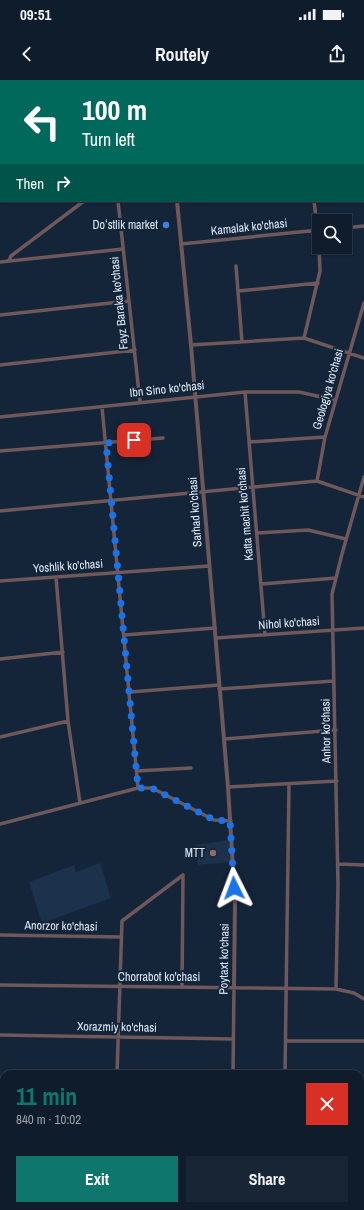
<!DOCTYPE html>
<html lang="en">
<head>
<meta charset="utf-8">
<style>
  body { margin:0; font-family:"Archivo Narrow",sans-serif; background:#182534; color:#f1f3f6; height:100vh; display:flex; flex-direction:column; font-size:15px; white-space:nowrap }
  * { box-sizing:border-box; margin:0 }
  p { font-size:13px; color:#9ba1a9 }
  .icon { flex:none; width:22px; height:22px; fill:none; stroke:currentColor; stroke-width:2; stroke-linecap:round; stroke-linejoin:round }
  .map { position:relative; flex:1; overflow:hidden }
  .panel { position:absolute; left:0px; top:990px; width:364px; height:140px; display:flex; flex-direction:column; background:#0f1c2c; border-radius:12px 12px 0 0; box-shadow:0 1px 3px #0004,0 0 0 1px #2f3a48 }
  .panel>* { flex:none }
  .hud { position:absolute; left:0px; top:0px; width:364px; height:122px; box-shadow:0 1px 3px #0004,0 0 0 1px #2f3a48; background:#00695c; color:#fff; overflow:hidden }
  .tools { position:absolute; left:312px; top:134px; display:grid; gap:8px }
  .tools a { display:grid; place-items:center; width:40px; height:40px; border-radius:0px; background:#0f1c2c; box-shadow:0 1px 3px #0004,0 0 0 1px #2f3a48; font-size:20px }
  .pin { position:absolute; display:grid; place-items:center; width:34px; height:34px; color:#fff; margin:-17px; border-radius:8px; box-shadow:0 2px 6px #0006 }
  .me { position:absolute; width:44px; margin:-22px; rotate:357deg; stroke-linejoin:round; filter:drop-shadow(0 0 3px #0008) }
  .turn { display:flex; align-items:center; gap:14px; height:84px; padding:0 16px; font-size:18px }
  .turn .icon { width:52px; height:52px; stroke-width:2.5 }
  .turn b { display:block; font-size:28px; line-height:34px }
  .then { display:flex; align-items:center; height:38px; padding:0 16px; background:#0003; gap:8px; font-size:15px }
  .round { display:grid; place-items:center; flex:none; width:42px; height:42px; border-radius:0px; background:#182534 }
  .summary { display:flex; align-items:center; justify-content:space-between; height:68px; padding:0 16px }
  h1 { font-size:24px; font-weight:800; line-height:30px; color:#0f766e }
  .button { display:flex; gap:8px; margin-top:auto; padding:8px 16px }
  .button a { flex:1; height:46px; border-radius:0px; background:#0f766e; color:#fff; font-size:16px; font-weight:800; line-height:46px; text-align:center }
  .button a+a { background:#182534; color:#f1f3f6 }
  .status { display:flex; justify-content:space-between; align-items:center; height:28px; padding:0 20px; background:#0f1c2c; direction:ltr }
  .status svg { height:11px; fill:currentColor }
  header { display:flex; justify-content:space-between; align-items:center; height:52px; padding:0 16px; background:#0f1c2c; font-size:18px; font-weight:800 }
  .map>svg:first-child { display:block }
</style>
</head>
<body>
<div class="status"><b>09:51</b><svg viewBox="0 0 49 12"><path d="M0 12V9h3v3zM5 12V6h3v6zM10 12V3h3v9zM15 12V0h3v12zM26 1h20v11H26zM47 4h2v5h-2z"/></svg></div>
<header><svg class="icon" aria-label="back" viewBox="0 0 24 24"><path d="M15 5l-7 7 7 7"/></svg>Routely<svg class="icon" aria-label="share" viewBox="0 0 24 24"><path d="M12 15V3M7 8l5-5 5 5M5 13v7h14v-7"/></svg></header>
<div class="map">
<svg width="364" height="1130" viewBox="0 0 364 1130">
  <rect width="100%" height="100%" fill="#14253a"/>
  <path fill="#1c314b" d="M229,760l1,22 -32,3 -2,-20z
    M100,783l11,35 -69,25 -13,-41 45,-17 2,7z"/>
  <g fill="none" stroke-linecap="round" stroke-linejoin="round">
    <path stroke="#6e585a" stroke-width="3.5" d="M36,0v1
      M302,0v1
      M71,1l1,-1
      M120,1l9,-1
      M156,1l2,-1
      M363,9h1
      M363,54h1
      M0,61h1
      M0,68l1,6
      M0,99l1,-1
      M363,99h1
      M0,118l1,-1
      M118,121l22,201
      M314,121l5,42
      M345,148l19,-2
      M181,164l138,-14
      M9,181l2,-5 73,-55
      M0,182l123,-13
      M236,186l6,76
      M238,211l80,-8
      M0,235l129,-14
      M304,258l16,-67 -1,-24
      M191,265l113,-7 60,20
      M0,285l135,-15
      M245,312l20,243
      M102,327l36,381
      M0,337l245,-25h54l36,8
      M249,362l76,-5
      M0,371l163,-13
      M317,401l8,-44 39,-134
      M0,431l317,-30 47,16
      M257,453l51,-3 38,9
      M56,497l12,144 12,82
      M0,501l209,-15
      M261,504l75,-6
      M124,555l91,-7
      M216,558l148,-10
      M0,579l63,-7
      M219,609l115,-8
      M130,612l89,-7
      M0,657l68,-16
      M224,659l112,-9
      M136,691l55,-3
      M228,707l109,-6
      M0,744l138,-36h14l62,32 17,1
      M338,784l26,1
      M0,855l121,2
      M0,905l336,4 18,4 10,6
      M182,907l1,-112
      M336,909l2,-105 -6,-290 10,-40 22,-77
      M0,955l233,4
      M286,961h78
      M117,994l5,-153 61,-46
      M233,994l1,-87
      M285,994l4,-290
      M0,1004h4
      M360,1011h4
      M0,1023l4,4
      M360,1060h4"/>
    <path stroke="#6e585a" stroke-width="4" d="M165,0v1
      M177,121l14,144 37,442 7,114 -1,86"/>
  </g>
  <g fill="none" stroke-linecap="round" stroke-linejoin="round">
    <path stroke="#1a73e8" stroke-width="7" stroke-dasharray="0 12.6" d="M134,360l-28,3 32,345h14l62,32 16,1 4,67"/>
  </g>
  <circle fill="#3f7fe0" stroke="#14253a" stroke-width="1.5" cx="166" cy="145" r="4"/>
  <circle fill="#8d6e63" stroke="#14253a" stroke-width="1.5" cx="213" cy="773" r="4"/>
  <g text-anchor="middle" dominant-baseline="central" stroke-width="4" stroke-linejoin="round" paint-order="stroke">
    <g font-size="12" fill="#dee9f8" stroke="#14253a" text-anchor="end">
      <text x="158" y="145">Doʻstlik market</text>
      <text x="205" y="773">MTT</text>
    </g>
    <g font-size="12" fill="#dee9f8" stroke="#14253a">
      <text transform="translate(249 147) rotate(-6)">Kamalak ko'chasi</text>
      <text transform="translate(119 223) rotate(-96)">Fayz Baraka ko'chasi</text>
      <text transform="translate(167 309) rotate(-6)">Ibn Sino ko'chasi</text>
      <text transform="translate(328 309) rotate(-74)">Geologiya ko'chasi</text>
      <text transform="translate(195 432) rotate(-94)">Sarhad ko'chasi</text>
      <text transform="translate(245 434) rotate(-95)">Katta machit ko'chasi</text>
      <text transform="translate(68 486) rotate(-4)">Yoshlik ko'chasi</text>
      <text transform="translate(289 543) rotate(-4)">Nihol ko'chasi</text>
      <text transform="translate(326 651) rotate(-91)">Anhor ko'chasi</text>
      <text transform="translate(61 846) rotate(1)">Anorzor ko'chasi</text>
      <text transform="translate(224 879) rotate(-89)">Poytaxt ko'chasi</text>
      <text x="159" y="897">Chorrabot ko'chasi</text>
      <text transform="translate(117 947) rotate(1)">Xorazmiy ko'chasi</text>
    </g>
  </g>
</svg>
<div class="tools">
<a><svg class="icon" aria-label="search" viewBox="0 0 24 24"><circle cx="10" cy="10" r="6"/><path d="M15 15l6 6"/></svg></a>
</div>
<div class="pin" style="left:134px;top:360px;background:#d93025"><svg class="icon" aria-label="arrive" viewBox="0 0 24 24"><path d="M6 21V4h12l-3 4 3 4H6"/></svg></div>
<svg class="me" style="left:234px;top:808px" viewBox="-20 -20 40 40"><path d="M0-17L14 15 0 8-14 15z" fill="#1a73e8" stroke="#fff" stroke-width="4"/></svg>
<div class="hud">
<div class="turn"><svg class="icon" aria-label="left" viewBox="0 0 24 24"><path d="M17 20v-9H6M10 6l-5 5 5 5"/></svg><div><b>100 m</b>Turn left</div></div>
<div class="then">Then<svg class="icon" aria-label="right" viewBox="0 0 24 24"><path d="M7 20v-9h11M14 6l5 5-5 5"/></svg></div>
</div>
<section class="panel">
<div class="summary"><div><h1>11 min</h1><p>840 m · 10:02</p></div><a class="round" style="background:#d93025;color:#fff"><svg class="icon" aria-label="close" viewBox="0 0 24 24"><path d="M6 6l12 12M18 6L6 18"/></svg></a></div>
<div class="button"><a>Exit</a><a>Share</a></div>
</section>
</div>
</body>
</html>
